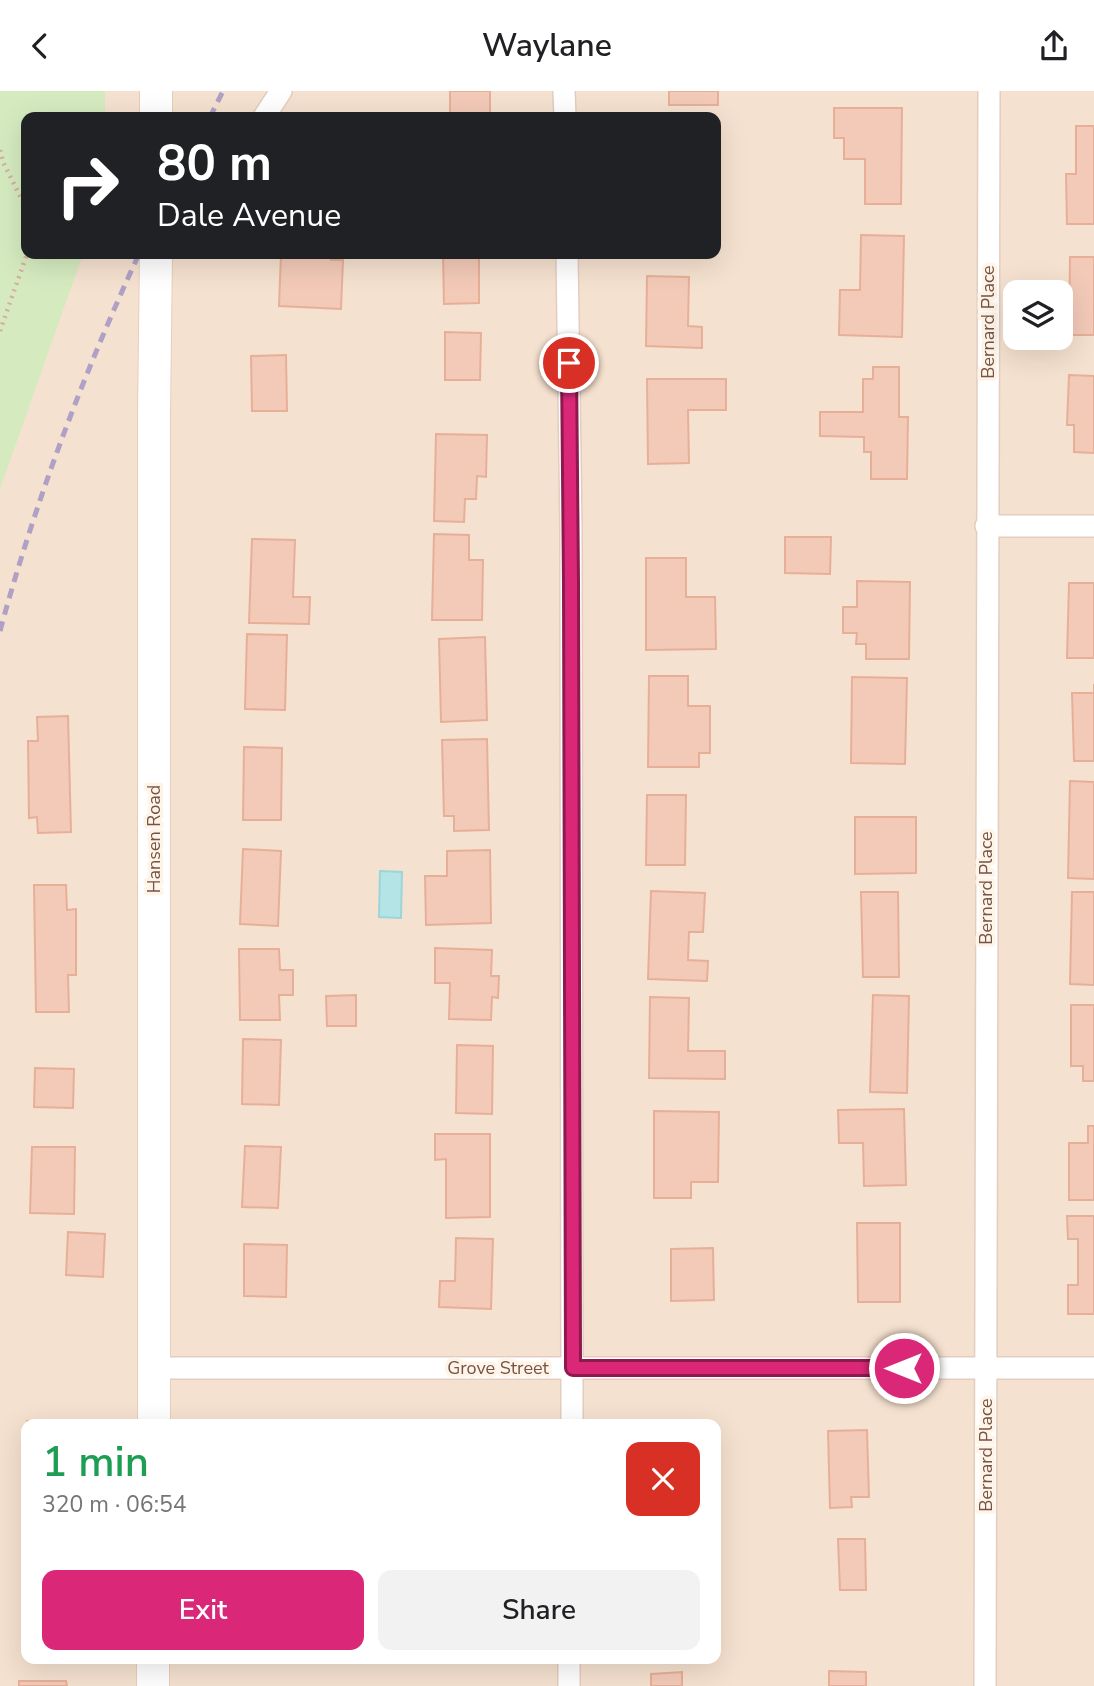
<!DOCTYPE html>
<html lang="en">
<head>
<meta charset="utf-8">
<style>
  body { margin:0; font-family:"Nunito Sans",sans-serif; background:#f2f2f2; color:#202124; height:100vh; display:flex; flex-direction:column; font-size:26px; white-space:nowrap }
  * { box-sizing:border-box; margin:0 }
  p { font-size:23px; color:#757577 }
  .icon { flex:none; width:38px; height:38px; fill:none; stroke:currentColor; stroke-width:2; stroke-linecap:round; stroke-linejoin:round }
  .map { position:relative; flex:1; overflow:hidden }
  .drawer { position:absolute; left:21px; top:1328px; width:700px; height:245px; display:flex; flex-direction:column; background:#fff; border-radius:14px; box-shadow:0 7px 28px #0002 }
  .drawer>* { flex:none }
  .guide { position:absolute; left:21px; top:21px; width:700px; height:147px; border-radius:14px; box-shadow:0 7px 28px #0002; background:#202124; color:#fff; overflow:hidden }
  .tools { position:absolute; left:1003px; top:189px; display:grid; gap:14px }
  .tools a { display:grid; place-items:center; width:70px; height:70px; border-radius:14px; background:#fff; box-shadow:0 7px 28px #0002; font-size:35px }
  .pin { position:absolute; display:grid; place-items:center; width:60px; height:60px; color:#fff; margin:-30px; border:4px solid #fff; border-radius:50%; box-shadow:0 2px 7px #0007 }
  .me { position:absolute; width:77px; margin:-38px; rotate:270deg; stroke-linejoin:round; filter:drop-shadow(0 0 5px #0008) }
  .turn { display:flex; align-items:center; gap:24px; height:147px; padding:0 21px; font-size:32px }
  .turn .icon { width:91px; height:91px; stroke-width:2.5 }
  .turn b { display:block; font-size:49px; line-height:60px }
  .round { display:grid; place-items:center; flex:none; width:74px; height:74px; border-radius:14px; background:#f2f2f2 }
  .head { display:flex; align-items:center; justify-content:space-between; height:119px; padding:0 21px }
  h1 { font-size:42px; font-weight:600; line-height:52px; color:#1e9e55 }
  .button { display:flex; gap:14px; margin-top:auto; padding:14px 21px }
  .button a { flex:1; height:80px; border-radius:14px; background:#db2777; color:#fff; font-size:28px; font-weight:600; line-height:80px; text-align:center }
  .button a+a { background:#f2f2f2; color:#202124 }
  header { display:flex; justify-content:space-between; align-items:center; height:91px; padding:0 21px; background:#fff; font-size:32px; font-weight:600 }
  .map>svg:first-child { display:block }
</style>
</head>
<body>
<header><svg class="icon" aria-label="back" viewBox="0 0 24 24"><path d="M15 5l-7 7 7 7"/></svg>Waylane<svg class="icon" aria-label="share" viewBox="0 0 24 24"><path d="M12 15V3M7 8l5-5 5 5M5 13v7h14v-7"/></svg></header>
<div class="map">
<svg width="1094" height="1595" viewBox="0 0 1094 1595">
  <rect width="100%" height="100%" fill="#fdf0e1"/>
  <path fill="#f5e1cf" fill-rule="evenodd" d="M0,0h1094v1595h-1094zM26,26h690v137h-690zM1015,201h45v46h-45zM26,1334h690v234h-690z"/>
  <path fill="#d5ebbf" d="M0,0h105v26h-79v137h57l-83,235z"/>
  <path fill="#b5e4e7" stroke="#9bd5d9" stroke-width="2" d="M380,780l22,1 -1,46 -22,-1z"/>
  <path fill="#f3cab8" stroke="#e7af98" stroke-width="2" d="M450,0h40v26l-40,-1z
    M669,0h49v14h-49z
    M834,17h68l-1,96h-36v-45h-21v-21h-10z
    M1076,35h18v98h-27l-1,-50h10z
    M861,144l43,1 -2,101 -63,-2 1,-45h20z
    M281,163h51l-1,6h12l-2,49 -62,-3z
    M443,163h36v49l-35,1z
    M1070,166h24v78h-25z
    M647,185l42,1 -1,49 14,1v21l-56,-2z
    M445,241l36,1 -1,47h-35z
    M286,264l1,56h-35l-1,-55z
    M873,276h26v50h9l-1,62h-36v-27h-7v-15l-44,-1v-24h43v-33h10z
    M1069,284l25,1v77l-20,-1v-27h-7z
    M647,288h79v31h-38l1,53 -41,1z
    M436,343l51,1 -1,42 -9,-1 -1,23h-11l-1,23 -30,-1z
    M434,443l35,1v25h14l-1,60h-50z
    M785,446h46l-1,37 -45,-1z
    M252,448l43,1 -2,57h17l-1,27 -60,-1z
    M646,467h40v39h29l1,52 -70,1z
    M857,490l53,1 -1,77h-43v-15h-10l1,-11h-14v-26h14z
    M1069,492h25v75h-27z
    M247,543l40,1 -2,75 -40,-1z
    M485,546l2,83 -46,2 -2,-83z
    M649,585h39v30h22v47h-11v14h-51z
    M852,586l55,1 -2,86 -54,-1z
    M1094,593v77h-20l-2,-68h22z
    M68,625l3,116 -33,1 -1,-16 -8,1 -1,-77h10l-1,-24z
    M487,648l2,91 -35,1v-15h-10l-2,-76z
    M244,656l38,1 -1,72h-38z
    M1070,690l24,1v97l-26,-1z
    M647,704h39l-1,70h-39z
    M855,726h61v56l-61,1z
    M243,758l38,2 -3,75 -38,-2z
    M490,759l1,73 -65,2 -1,-49h22v-25z
    M34,794h32l1,25 9,-1v66h-8l1,37h-33z
    M651,800l54,2 -2,39h-14l-1,28 20,1 -1,20 -59,-2z
    M861,801h37l1,85h-36z
    M1072,801h22v93l-24,-1z
    M435,857l57,2 -1,26h8l-1,22 -6,-1 -1,23 -42,-1 1,-36h-15z
    M239,858h40l1,21h13v25h-14l1,25h-40z
    M356,904v31h-29l-1,-30z
    M873,904l36,1 -2,97 -37,-1z
    M650,906l39,1 -1,53h37v28l-76,-1z
    M1071,914h23v76h-11v-15h-12z
    M243,948l38,1 -2,65 -37,-1z
    M457,954l36,1 -1,68 -36,-1z
    M35,977l39,1 -1,39 -39,-1z
    M904,1018l2,76 -42,1 -1,-43h-24l-1,-33z
    M654,1020l65,1 -1,70h-27v16h-37z
    M1088,1035h6v74h-25v-57h19z
    M435,1043h55v83l-44,1v-59l-11,1z
    M245,1055l36,1 -3,61 -36,-1z
    M32,1056h43l-1,67 -44,-1z
    M1067,1125h27v98h-26v-29h10v-46h-10z
    M857,1132h43v79h-42z
    M68,1141l37,2 -2,43 -37,-2z
    M456,1147l37,1 -2,70 -52,-2 1,-26h15z
    M244,1153l43,1 -1,52 -42,-1z
    M713,1157l1,52 -43,1v-52z
    M27,1330h52v4h-52z
    M867,1339l2,67h-18l1,10 -22,1 -2,-77z
    M838,1448h27l1,51h-26z
    M829,1580l37,1v14h-37z
    M682,1581v14h-31v-12z
    M19,1590h47l1,5h-48z"/>
  <g fill="none" stroke-linecap="round" stroke-linejoin="round">
    <g stroke="#e3cdc0" stroke-width="24">
      <path id="street" d="M564,0l1,26
        M264,26l17,-26
        M567,163l4,274 1,897
        M986,435h108
        M154,1277h940
        M569,1595v-27
        M985,1595l4,-1595"/>
    </g>
    <g stroke="#e9cdbc" stroke-width="34">
      <path id="secondary" d="M156,0v26
        M154,1334v-1011l2,-160
        M153,1595v-27"/>
    </g>
    <path stroke="#d8ae9b" stroke-width="4.5" stroke-dasharray="2 5" stroke-linecap="butt" d="M0,59l3,12 23,46
      M0,240l27,-77"/>
    <use href="#street" stroke="#fff" stroke-width="21"/>
    <use href="#secondary" stroke="#fff" stroke-width="32"/>
    <path stroke="#b1a0c6" stroke-width="5" stroke-dasharray="10 7" stroke-linecap="butt" d="M210,26l13,-26
      M0,540c35,-129 83,-256 139,-377"/>
  </g>
  <g fill="none" stroke-linecap="round" stroke-linejoin="round">
    <g stroke="#8e194d" stroke-width="18">
      <path id="route" d="M569,272l2,220 2,785h331"/>
    </g>
    <use href="#route" stroke="#db2777" stroke-width="12"/>
  </g>
  <g text-anchor="middle" dominant-baseline="central" stroke-width="7" stroke-linejoin="round" paint-order="stroke">
    <g font-size="18" fill="#755447" stroke="#fff4e8">
      <text transform="translate(988 231) rotate(-90)">Bernard Place</text>
      <text transform="translate(154 748) rotate(-90)">Hansen Road</text>
      <text transform="translate(986 797) rotate(-90)">Bernard Place</text>
      <text x="498" y="1277">Grove Street</text>
      <text transform="translate(986 1364) rotate(-90)">Bernard Place</text>
    </g>
  </g>
</svg>
<div class="tools">
<a><svg class="icon" aria-label="layers" viewBox="0 0 24 24"><path d="M12 4l9 5-9 5-9-5zM3 14l9 5 9-5"/></svg></a>
</div>
<div class="pin" style="left:569px;top:272px;background:#d93025"><svg class="icon" aria-label="arrive" viewBox="0 0 24 24"><path d="M6 21V4h12l-3 4 3 4H6"/></svg></div>
<svg class="me" style="left:904px;top:1277px" viewBox="-20 -20 40 40"><circle r="17" fill="#db2777" stroke="#fff" stroke-width="3"/><path d="M0-11L8 9 0 5-8 9z" fill="#fff"/></svg>
<div class="guide">
<div class="turn"><svg class="icon" aria-label="right" viewBox="0 0 24 24"><path d="M7 20v-9h11M14 6l5 5-5 5"/></svg><div><b>80 m</b>Dale Avenue</div></div>
</div>
<section class="drawer">
<div class="head"><div><h1>1 min</h1><p>320 m · 06:54</p></div><a class="round" style="background:#d93025;color:#fff"><svg class="icon" aria-label="close" viewBox="0 0 24 24"><path d="M6 6l12 12M18 6L6 18"/></svg></a></div>
<div class="button"><a>Exit</a><a>Share</a></div>
</section>
</div>
</body>
</html>
